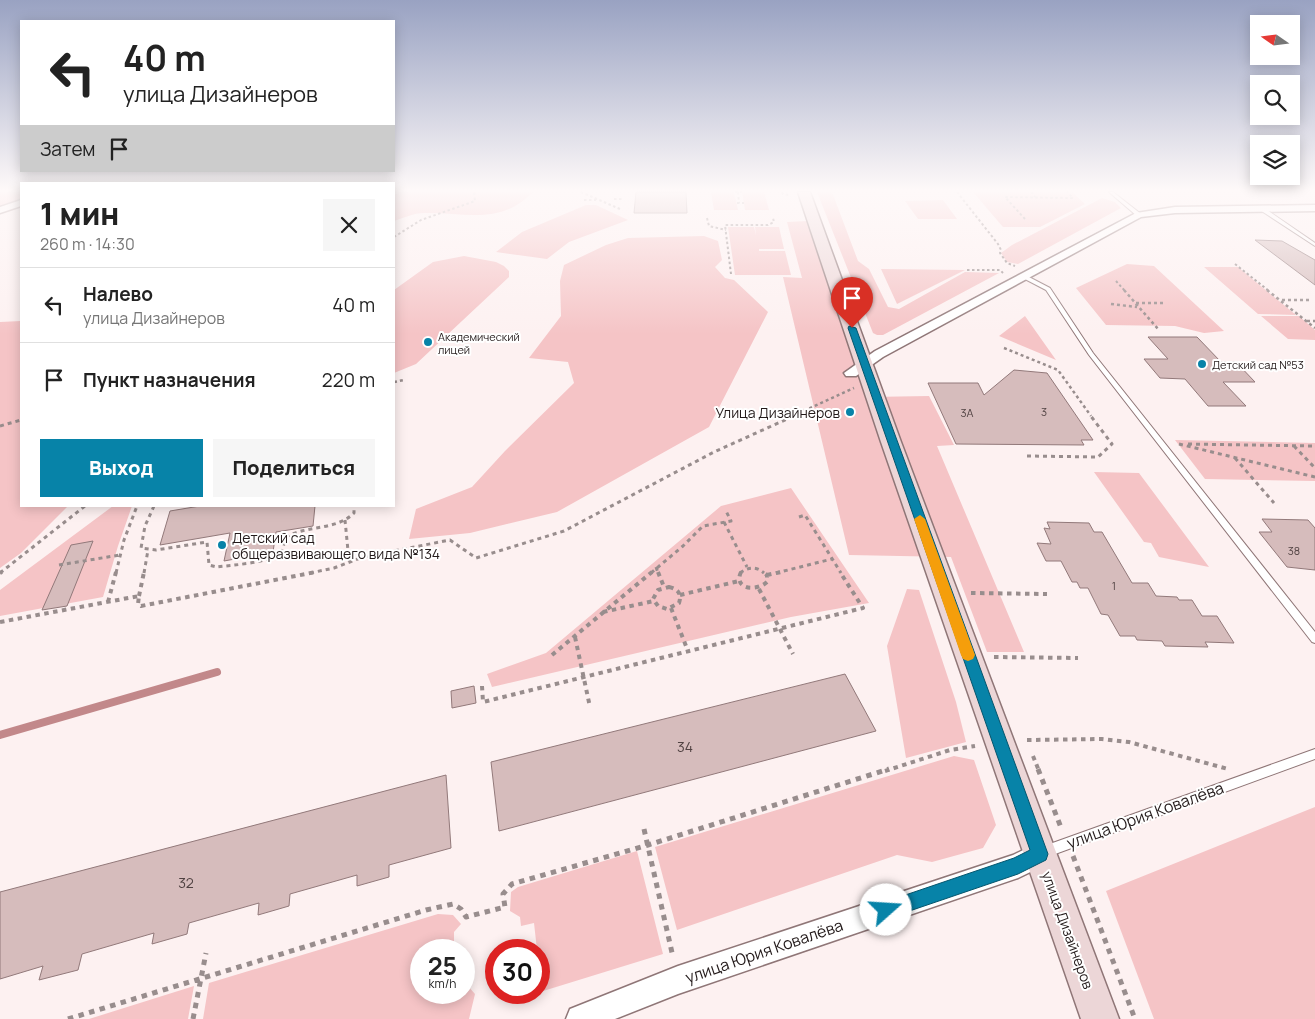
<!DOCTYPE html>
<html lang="ru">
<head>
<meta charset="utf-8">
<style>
  body { margin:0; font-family:Manrope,sans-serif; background:#f6f6f6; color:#222; height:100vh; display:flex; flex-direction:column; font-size:19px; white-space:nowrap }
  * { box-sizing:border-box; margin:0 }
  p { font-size:16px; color:#767676 }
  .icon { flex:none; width:28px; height:28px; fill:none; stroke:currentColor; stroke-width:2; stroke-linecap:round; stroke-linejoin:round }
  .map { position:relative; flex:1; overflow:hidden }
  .details { position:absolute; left:20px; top:182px; width:375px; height:325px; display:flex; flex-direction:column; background:#fff; border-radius:0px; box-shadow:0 2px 12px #0003 }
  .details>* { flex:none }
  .banner { position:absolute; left:20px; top:20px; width:375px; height:152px; border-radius:0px; box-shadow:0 2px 12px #0003; background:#fff; color:#222; overflow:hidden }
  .needle { width:32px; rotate:284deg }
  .tools { position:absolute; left:1250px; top:15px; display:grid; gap:10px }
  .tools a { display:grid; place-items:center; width:50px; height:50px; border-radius:0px; background:#fff; box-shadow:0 2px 12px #0003; font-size:25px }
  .speed { position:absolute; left:410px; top:939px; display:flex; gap:10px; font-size:25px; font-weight:700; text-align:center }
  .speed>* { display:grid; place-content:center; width:65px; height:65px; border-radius:50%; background:#fff; box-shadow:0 2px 12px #0003; line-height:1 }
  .speed small { font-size:12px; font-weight:400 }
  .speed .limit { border:8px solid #d22; background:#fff; color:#111 }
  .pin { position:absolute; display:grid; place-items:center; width:42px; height:42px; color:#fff; margin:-51px -21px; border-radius:50% 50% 50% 0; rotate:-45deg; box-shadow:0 0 5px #0007 }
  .pin .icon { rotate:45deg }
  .me { position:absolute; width:55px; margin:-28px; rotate:71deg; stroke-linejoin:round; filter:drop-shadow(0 0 4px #0008) }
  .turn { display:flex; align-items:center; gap:18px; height:105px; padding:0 20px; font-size:22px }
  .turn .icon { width:65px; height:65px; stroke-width:2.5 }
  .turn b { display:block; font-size:35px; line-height:42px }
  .then { display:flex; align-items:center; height:48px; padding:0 20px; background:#0003; gap:10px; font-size:19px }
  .round { display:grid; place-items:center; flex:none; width:52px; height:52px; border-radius:0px; background:#f6f6f6 }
  .headline { display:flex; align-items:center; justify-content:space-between; height:85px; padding:0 20px }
  h1 { font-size:30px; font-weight:800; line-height:38px }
  .action { display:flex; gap:10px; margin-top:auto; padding:10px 20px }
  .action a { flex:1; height:58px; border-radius:0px; background:#0783a8; color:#fff; font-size:20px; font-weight:800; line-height:58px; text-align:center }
  .action a+a { background:#f6f6f6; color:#222 }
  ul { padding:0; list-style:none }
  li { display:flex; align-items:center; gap:15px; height:75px; padding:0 20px; border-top:1px solid #e0e0e0 }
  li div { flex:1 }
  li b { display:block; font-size:19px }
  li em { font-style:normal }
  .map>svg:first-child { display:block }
</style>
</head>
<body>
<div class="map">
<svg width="1315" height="1019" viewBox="0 0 1315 1019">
  <rect width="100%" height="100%" fill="#fdf1f1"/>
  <path fill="#f5c4c6" d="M0,192h21v8l-21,6z
    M399,192h134c-33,34 -68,20 -109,21 -10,0 -21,5 -30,8v-26z
    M711,192h23l4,18h-24z
    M742,192h22l5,18h-24z
    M817,192h15l26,69 11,8 19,38 11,2 66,-37 34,1 -116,62h-6l-4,-2z
    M973,192h99l13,12 -45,23h-37z
    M1102,198l13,4 6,6 -103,56 -11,-2 -6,-9 11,-8z
    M943,200l14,19h-39l-13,-18z
    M586,205h10l32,15 -59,22 -22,17 -51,-7 26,-20z
    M808,221l61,176 60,-1 25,49 -17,1 87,206h-37l-36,-95 -102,-2 -66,-278 19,1 -15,-56z
    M728,227h26l2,8 -1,-8h24l5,22h-25v2h26l6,24h-56z
    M704,236l14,5 4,19 -7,7 10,11 9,2 34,32 -59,115 -152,85 -87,21 -61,6 7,-30 56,-22 33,-36 69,-68 -6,-21 -39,-4 32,-42 -1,-35 4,-16 42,-20 22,-7z
    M464,256l32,6 8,4 5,5v6l-93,87 -22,9v-83l39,-28z
    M1127,264l27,2 70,65 -20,2 -29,-7 -69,-1 -30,-37z
    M1204,267h34l58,48 -38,-1z
    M881,269l84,1 -68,34z
    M1025,316l31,44 -57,-24z
    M1261,316h38l16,14v10l-27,-1z
    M21,321v185h47l-47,47 -21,15v-246z
    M1175,440l140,3v38l-110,-2z
    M1094,472l45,1 70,94 -50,-10 -8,-14 -7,-1z
    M791,488l78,115 -78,14 -299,70 -5,-13 59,-21 175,-147z
    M113,506h19l-14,40 -15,51 -103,19v-26z
    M907,589l12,1 37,112 10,40 -60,16 -19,-112z
    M954,756l20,4 22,65 -13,23 -51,14 -35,-7 -220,75 -22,-83z
    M1315,807v212h-161l-48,-128z
    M637,851l26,103 -149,46 -1,-7 26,-1v-42h-2l-3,-27 -13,3 -1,-9 -10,-6 1,-19 7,-5z
    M438,914l15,1 8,9 -7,8v13l-11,5h-22v42h43v-7h3l8,9 -6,25h-266l6,-36z
    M194,986l-6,33h-99z"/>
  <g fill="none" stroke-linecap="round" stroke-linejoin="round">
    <path stroke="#c2888a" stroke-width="8" d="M0,735l217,-63"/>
  </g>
  <path fill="#d6bcbc" stroke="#92797a" d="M636,192h50l1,21h-53z
    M1255,240l27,1 33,19v25z
    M1148,337h49l24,25h15l19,20h-32l23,24h-38l-23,-27 -25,-1 -16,-19h24z
    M1014,370l33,3 46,67h-12l3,5 -128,-1 -28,-61h50l6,12z
    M200,506h115l-2,20 -37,6 -3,20 -49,9 6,-28 -70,12 10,-34z
    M1262,519l46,1 7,8v42l-28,-3 -28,-35h13z
    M1047,522l42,1 5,9h8l30,51h16l8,13 21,1 2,3h13l10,16h15l17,27 -29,-1 3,5 -43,-1 -3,-5 -25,-1 -2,-4h-15l-12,-21 -7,-1 -13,-26h-8l-3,-6h-5l-11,-21h-15l-9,-18 14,1 -7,-16 6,1z
    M93,541l-26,65 -25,4 29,-65z
    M845,674l31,57 -377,100 -8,-69z
    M474,686l2,17 -24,5 -1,-17z
    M446,775l5,73 -62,17v12l-32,9v-11l-67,19 -1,12 -31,9 1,-12 -70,20 -2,11 -35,10 2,-11 -72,21 -4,16 -39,10 4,-14 -43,13v-87z"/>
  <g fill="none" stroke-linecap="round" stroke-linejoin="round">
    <g stroke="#8f7677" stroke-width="2">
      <path id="lane" d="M1109,192h4l28,22v2h-4z
        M1260,208h4l51,35v3l-55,-36z
        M1023,276h4l23,12 43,65 222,279v11l-3,-1 -223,-287 -43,-65 -23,-12z
        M1315,749v10l-268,98 -4,-2 -2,-4 2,-4 4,-2z"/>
    </g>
    <g stroke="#8f7677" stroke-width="3">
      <path id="street" d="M21,200v6l-21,7v-6z
        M1315,205v6l-140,2 -34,4 -258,140 -27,19h-10l-2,-3 31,-22 261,-138 39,-6z
        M1040,842l9,3 3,9 -3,9 -31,15 -340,116 -63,25h-49l4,-10 108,-43 335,-111z"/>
    </g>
    <g stroke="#8f7677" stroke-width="3">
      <path id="secondary" d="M798,192h12l91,250 218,577h-38l-200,-577z"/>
    </g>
    <path stroke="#988d8d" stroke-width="2" stroke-dasharray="2.5 2.5" stroke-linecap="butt" d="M581,192l39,17
      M735,192h7
      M738,192l1,11
      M782,192l1,2 7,1
      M957,192l41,52 3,6 -1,3 7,10 8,3
      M1031,192l4,5
      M614,199h8
      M584,200h12
      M737,203h7
      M707,218l2,8 17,4
      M1025,219l-20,-22 68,1 -6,-6
      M394,237l27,-17 54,-19 -1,-9
      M1235,264l34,27
      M967,270h33l3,3
      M731,274l-6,-49h43l6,-3 -1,-4
      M1116,281l9,10"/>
    <path stroke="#988d8d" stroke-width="2.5" stroke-dasharray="3 3" stroke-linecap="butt" d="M1124,290l34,39
      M1267,290l48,38
      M1282,300h27
      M1136,303h28
      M1111,304l26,3
      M1307,321h8
      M1004,348l54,22 33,46
      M394,382l10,-2
      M793,416l61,-28"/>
    <path stroke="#988d8d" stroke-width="3" stroke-dasharray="4 4" stroke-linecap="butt" d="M0,426l21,-6
      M1179,444l136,33
      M1188,444l127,2
      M1294,446l21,22
      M1027,456l71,1 14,-13 -22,-29
      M1235,458l39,45
      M154,506l-9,20 -4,22 15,2 51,-8 2,23 8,2c14,-2 55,-4 64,-15 4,-6 2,-15 11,-18 20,-8 46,-5 62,-21v-7
      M799,517l6,-2 36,58
      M345,520l4,41
      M724,522l23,45
      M59,565l61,-10
      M656,567l2,6
      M0,573l85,-67
      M116,573l8,-33 13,-34
      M144,573l4,-23
      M310,573l24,-5 29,-11 87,-17 26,18 88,-27 150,-79 82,-37
      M651,573l32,-27 20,-20 28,-5 -6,-12
      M740,573c8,-6 16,-7 24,0
      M776,573l56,-14"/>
    <path stroke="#988d8d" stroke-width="4" stroke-dasharray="4.5 4.5" stroke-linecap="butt" d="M658,572l6,15
      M741,572c-8,17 15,20 26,10v-7l-4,-3
      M0,573l2,-1
      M767,575l14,-3
      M669,587c9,2 13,7 10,16l-12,6 -9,-3 -5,-7 5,-9z
      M759,589l34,65
      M971,593l76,1
      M680,595l59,-14
      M139,596l5,-24
      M108,602l8,-30
      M671,608l17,43
      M603,612l51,-11
      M0,622l139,-26 -1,8 3,2 175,-34
      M575,637l15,70
      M552,655l100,-83
      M994,657l84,1
      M482,686l1,16 380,-94 -23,-36
      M1027,740l75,-1 27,3 99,27
      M1033,756l6,15
      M885,771l65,-21 25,-4"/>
    <path stroke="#988d8d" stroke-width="5" stroke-dasharray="5.5 5.5" stroke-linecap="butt" d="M1038,769l24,61
      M644,829l29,128
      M1073,856l62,163
      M68,1019l358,-109 27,-6 8,5 5,8 39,-10 -2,-13 9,-10 136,-39 241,-76
      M193,1019l13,-66"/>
    <use href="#lane" fill="#fff" fill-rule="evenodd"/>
    <use href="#street" fill="#fff" fill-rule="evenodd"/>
    <use href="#secondary" fill="#ecd6d7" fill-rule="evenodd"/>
  </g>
  <linearGradient id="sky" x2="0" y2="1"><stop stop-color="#99a2c2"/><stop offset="0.57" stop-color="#fef9f9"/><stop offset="1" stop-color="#fef9f9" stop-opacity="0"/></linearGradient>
  <rect width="1315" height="334" fill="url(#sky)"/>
  <path fill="#0783a8" stroke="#05556d" d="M849,326l7,2 192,526 -2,6 -28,14 -132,45 -7,-3 -2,-6 2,-6 135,-46 16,-8 -182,-522z"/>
  <path fill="#f59e0b" d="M920,515l5,4 50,136 -2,4 -5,2 -5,-2 -2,-4 -47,-136z"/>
  <g fill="#0783a8" stroke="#fff" stroke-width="2">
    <circle cx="428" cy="342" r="5"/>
    <circle cx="1202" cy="364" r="5"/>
    <circle cx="850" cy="412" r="5"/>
    <circle cx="222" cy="545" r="5"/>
  </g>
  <g text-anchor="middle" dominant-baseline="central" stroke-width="4" stroke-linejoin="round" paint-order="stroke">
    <g font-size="11" fill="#231a1a" stroke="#fff" text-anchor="start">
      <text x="438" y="336">Академический<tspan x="438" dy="13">лицей</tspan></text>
      <text x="1212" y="364">Детский сад №53</text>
    </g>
    <g font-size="11" fill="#504242">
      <text x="1044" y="411">3</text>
      <text x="967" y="412">3А</text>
      <text x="1294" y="550">38</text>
      <text x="1114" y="585">1</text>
    </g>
    <g font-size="14" fill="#231a1a" stroke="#fff" text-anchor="end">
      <text x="840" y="412">Улица Дизайнеров</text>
      <text x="232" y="537" text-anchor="start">Детский сад<tspan x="232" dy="16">общеразвивающего вида №134</tspan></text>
    </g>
    <g font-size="14" fill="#504242">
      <text x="685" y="746">34</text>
      <text x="186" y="882">32</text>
    </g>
    <g font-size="14" fill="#231a1a" stroke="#fff">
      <text transform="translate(1068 930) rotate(70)">улица Дизайнеров</text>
    </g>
    <g font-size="16" fill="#231a1a" stroke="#fff">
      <text transform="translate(1145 815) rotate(-20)">улица Юрия Ковалёва</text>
      <text transform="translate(764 951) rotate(-19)">улица Юрия Ковалёва</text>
    </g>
  </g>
</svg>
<div class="tools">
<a><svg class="needle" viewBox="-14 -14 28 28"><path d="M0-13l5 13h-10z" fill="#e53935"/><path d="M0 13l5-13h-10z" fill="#767676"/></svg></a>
<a><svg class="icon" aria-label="search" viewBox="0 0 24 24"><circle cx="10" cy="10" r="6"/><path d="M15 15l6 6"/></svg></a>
<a><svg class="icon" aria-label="layers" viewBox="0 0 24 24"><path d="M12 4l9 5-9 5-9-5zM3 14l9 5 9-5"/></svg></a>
</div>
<div class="speed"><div>25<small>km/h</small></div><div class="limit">30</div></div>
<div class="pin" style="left:852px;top:328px;background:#d93025"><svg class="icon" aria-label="arrive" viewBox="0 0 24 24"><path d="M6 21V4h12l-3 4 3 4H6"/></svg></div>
<svg class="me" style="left:886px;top:910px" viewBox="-20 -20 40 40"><circle r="19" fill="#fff"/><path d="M0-13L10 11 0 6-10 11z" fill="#0783a8"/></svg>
<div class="banner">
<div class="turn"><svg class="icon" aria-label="left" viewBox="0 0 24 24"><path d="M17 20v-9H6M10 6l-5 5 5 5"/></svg><div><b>40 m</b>улица Дизайнеров</div></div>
<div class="then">Затем<svg class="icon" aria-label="arrive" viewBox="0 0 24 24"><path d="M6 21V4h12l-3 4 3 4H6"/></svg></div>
</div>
<section class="details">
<div class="headline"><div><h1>1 мин</h1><p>260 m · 14:30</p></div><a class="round"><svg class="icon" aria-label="close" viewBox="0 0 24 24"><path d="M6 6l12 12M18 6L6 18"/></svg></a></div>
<ul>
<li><svg class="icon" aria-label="left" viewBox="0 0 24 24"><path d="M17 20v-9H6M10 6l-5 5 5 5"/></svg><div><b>Налево</b><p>улица Дизайнеров</p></div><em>40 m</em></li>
<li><svg class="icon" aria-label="arrive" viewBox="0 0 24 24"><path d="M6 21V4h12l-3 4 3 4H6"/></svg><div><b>Пункт назначения</b></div><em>220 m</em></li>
</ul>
<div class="action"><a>Выход</a><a>Поделиться</a></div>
</section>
</div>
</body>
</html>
